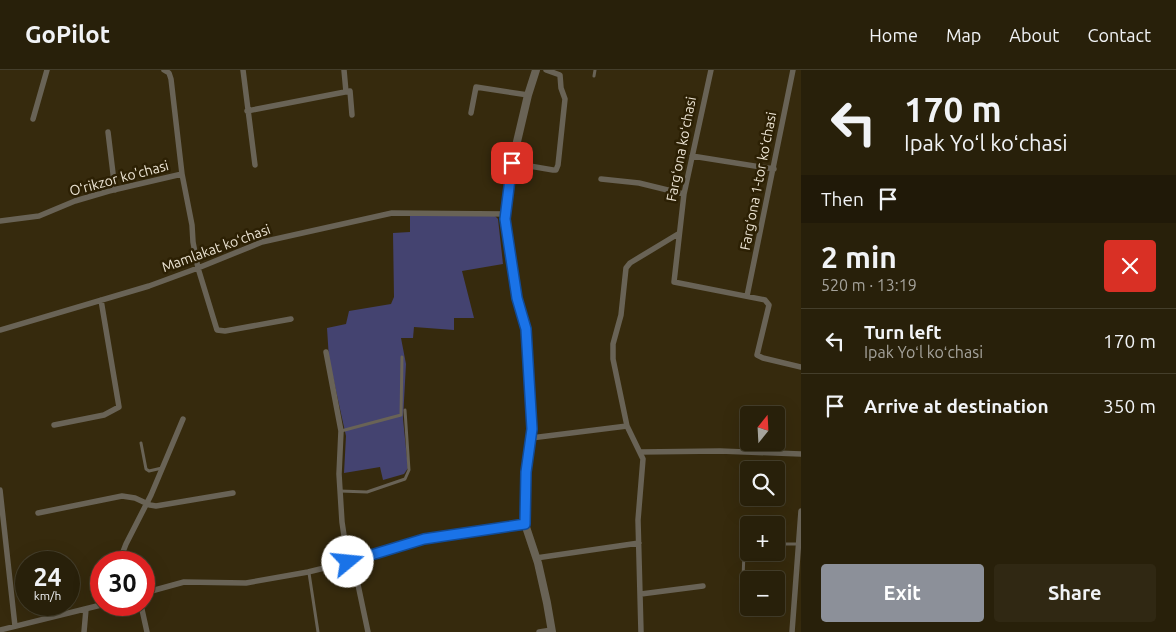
<!DOCTYPE html>
<html lang="en">
<head>
<meta charset="utf-8">
<style>
  body { margin:0; font-family:Ubuntu,sans-serif; background:#302813; color:#f1f3f6; height:100vh; display:flex; flex-direction:column; font-size:19px; white-space:nowrap }
  * { box-sizing:border-box; margin:0 }
  p { font-size:16px; color:#a5a39c }
  .icon { flex:none; width:28px; height:28px; fill:none; stroke:currentColor; stroke-width:2; stroke-linecap:round; stroke-linejoin:round }
  .map { position:relative; flex:1; overflow:hidden }
  .side { display:flex; flex-direction:column; background:#28200a; width:375px }
  .side>* { flex:none }
  .hud { background:#28200a; color:#f1f3f6; overflow:hidden }
  .needle { width:32px; rotate:18deg }
  .buttons { position:absolute; left:740px; top:336px; display:grid; gap:10px }
  .buttons a { display:grid; place-items:center; width:45px; height:45px; border-radius:5px; background:#28200a; box-shadow:0 5px 20px #0002,0 0 0 1px #443e2b; font-size:25px }
  .speed { position:absolute; left:15px; top:481px; display:flex; gap:10px; font-size:25px; font-weight:700; text-align:center }
  .speed>* { display:grid; place-content:center; width:65px; height:65px; border-radius:50%; background:#28200a; box-shadow:0 5px 20px #0002,0 0 0 1px #443e2b; line-height:1 }
  .speed small { font-size:12px; font-weight:400 }
  .speed .limit { border:8px solid #d22; background:#fff; color:#111 }
  .pin { position:absolute; display:grid; place-items:center; width:42px; height:42px; color:#fff; margin:-21px; border-radius:10px; box-shadow:0 2px 8px #0006 }
  .me { position:absolute; width:55px; margin:-28px; rotate:73deg; stroke-linejoin:round; filter:drop-shadow(0 0 4px #0008) }
  .turn { display:flex; align-items:center; gap:18px; height:105px; padding:0 20px; font-size:22px }
  .turn .icon { width:65px; height:65px; stroke-width:2.5 }
  .turn b { display:block; font-size:35px; line-height:42px }
  .then { display:flex; align-items:center; height:48px; padding:0 20px; background:#0003; gap:10px; font-size:19px }
  .round { display:grid; place-items:center; flex:none; width:52px; height:52px; border-radius:5px; background:#302813 }
  .summary { display:flex; align-items:center; justify-content:space-between; height:85px; padding:0 20px }
  h1 { font-size:30px; font-weight:700; line-height:38px }
  .action { display:flex; gap:10px; margin-top:auto; padding:10px 20px }
  .action a { flex:1; height:58px; border-radius:5px; background:#8c9099; color:#fff; font-size:20px; font-weight:700; line-height:58px; text-align:center }
  .action a+a { background:#302813; color:#f1f3f6 }
  ul { padding:0; list-style:none }
  li { display:flex; align-items:center; gap:15px; height:65px; padding:0 20px; border-top:1px solid #443e2b }
  li div { flex:1 }
  li b { display:block; font-size:19px }
  li em { font-style:normal }
  header { display:flex; align-items:center; gap:30px; box-sizing:border-box; height:70px; padding:0 25px; background:#28200a; border-bottom:1px solid #443e2b }
  header strong { font-size:24px }
  nav { display:flex; gap:28px; margin-inline-start:auto; font-size:18px }
  main { display:flex; flex:1; min-height:0 }
  .map>svg:first-child { display:block }
</style>
</head>
<body>
<header>
<strong>GoPilot</strong>
<nav><a>Home</a><a>Map</a><a>About</a><a>Contact</a></nav>
</header>
<main>
<div class="map">
<svg width="801" height="562" viewBox="0 0 801 562">
  <rect width="100%" height="100%" fill="#362a0d"/>
  <path fill="#444370" d="M410,145h84l4,4 5,45 -41,7 12,47h-20v12l-40,-3 -1,11h-12l5,26 -3,55 5,49 -4,6 -21,6 -3,-13 -36,6 2,-37 -17,-77 -2,-31 19,-4 3,-13 42,-7 3,-7 -1,-64 17,-1z"/>
  <g fill="none" stroke-linecap="round" stroke-linejoin="round">
    <path stroke="#696356" stroke-width="3" d="M594,6l1,-6
      M341,361l60,-16 1,-58
      M141,373l5,26 3,2 13,-3
      M340,421l27,1 38,-13 4,-9 -4,-60
      M776,474h22
      M309,503l9,59
      M743,508l1,-25 5,-3"/>
    <path stroke="#696356" stroke-width="5.5" d="M164,0l5,3 2,6 11,95 10,51 1,17 5,26 19,62 8,1 66,-12
      M243,0l12,95
      M344,0l2,22
      M711,0l-27,124 -10,88 91,18 4,5 -12,50 6,3 38,9
      M247,41l103,-20 2,24
      M471,43l5,-26 52,8
      M33,49l14,-49
      M108,62l7,58
      M692,86l82,13
      M512,93l41,7h3l2,-5 7,-66 -4,-11 -1,-13 -14,-5
      M601,109l38,4 45,11
      M0,151l39,-5 36,-15 34,-10 73,-17
      M747,226l46,-226
      M0,260l149,-44 49,-18 64,-26 130,-29 114,1
      M326,282l15,79 -2,43 3,48 6,40
      M54,355l50,-10 15,-8 -18,-107
      M531,368l96,-12
      M640,382l80,-1 81,3
      M0,420l15,136
      M38,443l84,-17 13,2 15,7 6,1 77,-13
      M536,488l103,-15
      M353,491l15,71
      M119,492l7,-18 25,-49 32,-76
      M144,523l40,-11 62,1 62,-11 45,-11 71,-22 101,-15
      M641,524l62,-8
      M141,535l6,27
      M0,560l101,-25
      M84,562l2,-23
      M539,562l13,-2
      M641,562l-3,-112 5,-61 -16,-33 -14,-67v-15l8,-29 5,-47 4,-5 48,-29
      M792,562l9,-121"/>
    <path stroke="#696356" stroke-width="8" d="M536,0l-8,25 -16,68 -7,56 12,79 8,31 7,100 -6,43 -1,52 13,39 9,40 5,29"/>
  </g>
  <g fill="none" stroke-linecap="round" stroke-linejoin="round">
    <g stroke="#114b97" stroke-width="12">
      <path id="route" d="M348,492l76,-23 101,-15 1,-52 6,-43 -6,-100 -9,-31 -12,-79 7,-56"/>
    </g>
    <use href="#route" stroke="#1a73e8" stroke-width="9"/>
  </g>
  <g text-anchor="middle" dominant-baseline="central" stroke-width="5" stroke-linejoin="round" paint-order="stroke">
    <g font-size="14" fill="#eee6d6" stroke="#2c2004">
      <text transform="translate(681 79) rotate(-79)">Fargʻona koʻchasi</text>
      <text transform="translate(119 108) rotate(-15)">Oʻrikzor ko'chasi</text>
      <text transform="translate(758 111) rotate(-79)">Fargʻona 1-tor koʻchasi</text>
      <text transform="translate(216 178) rotate(-20)">Mamlakat koʻchasi</text>
    </g>
  </g>
</svg>
<div class="buttons">
<a><svg class="needle" viewBox="-14 -14 28 28"><path d="M0-13l5 13h-10z" fill="#e53935"/><path d="M0 13l5-13h-10z" fill="#a5a39c"/></svg></a>
<a><svg class="icon" aria-label="search" viewBox="0 0 24 24"><circle cx="10" cy="10" r="6"/><path d="M15 15l6 6"/></svg></a>
<a>+</a>
<a>−</a>
</div>
<div class="speed"><div>24<small>km/h</small></div><div class="limit">30</div></div>
<div class="pin" style="left:512px;top:93px;background:#d93025"><svg class="icon" aria-label="arrive" viewBox="0 0 24 24"><path d="M6 21V4h12l-3 4 3 4H6"/></svg></div>
<svg class="me" style="left:348px;top:492px" viewBox="-20 -20 40 40"><circle r="19" fill="#fff"/><path d="M0-13L10 11 0 6-10 11z" fill="#1a73e8"/></svg>
</div>
<section class="side">
<div class="hud">
<div class="turn"><svg class="icon" aria-label="left" viewBox="0 0 24 24"><path d="M17 20v-9H6M10 6l-5 5 5 5"/></svg><div><b>170 m</b>Ipak Yoʻl koʻchasi</div></div>
<div class="then">Then<svg class="icon" aria-label="arrive" viewBox="0 0 24 24"><path d="M6 21V4h12l-3 4 3 4H6"/></svg></div>
</div>
<div class="summary"><div><h1>2 min</h1><p>520 m · 13:19</p></div><a class="round" style="background:#d93025;color:#fff"><svg class="icon" aria-label="close" viewBox="0 0 24 24"><path d="M6 6l12 12M18 6L6 18"/></svg></a></div>
<ul>
<li><svg class="icon" aria-label="left" viewBox="0 0 24 24"><path d="M17 20v-9H6M10 6l-5 5 5 5"/></svg><div><b>Turn left</b><p>Ipak Yoʻl koʻchasi</p></div><em>170 m</em></li>
<li><svg class="icon" aria-label="arrive" viewBox="0 0 24 24"><path d="M6 21V4h12l-3 4 3 4H6"/></svg><div><b>Arrive at destination</b></div><em>350 m</em></li>
</ul>
<div class="action"><a>Exit</a><a>Share</a></div>
</section>
</main>
</body>
</html>
